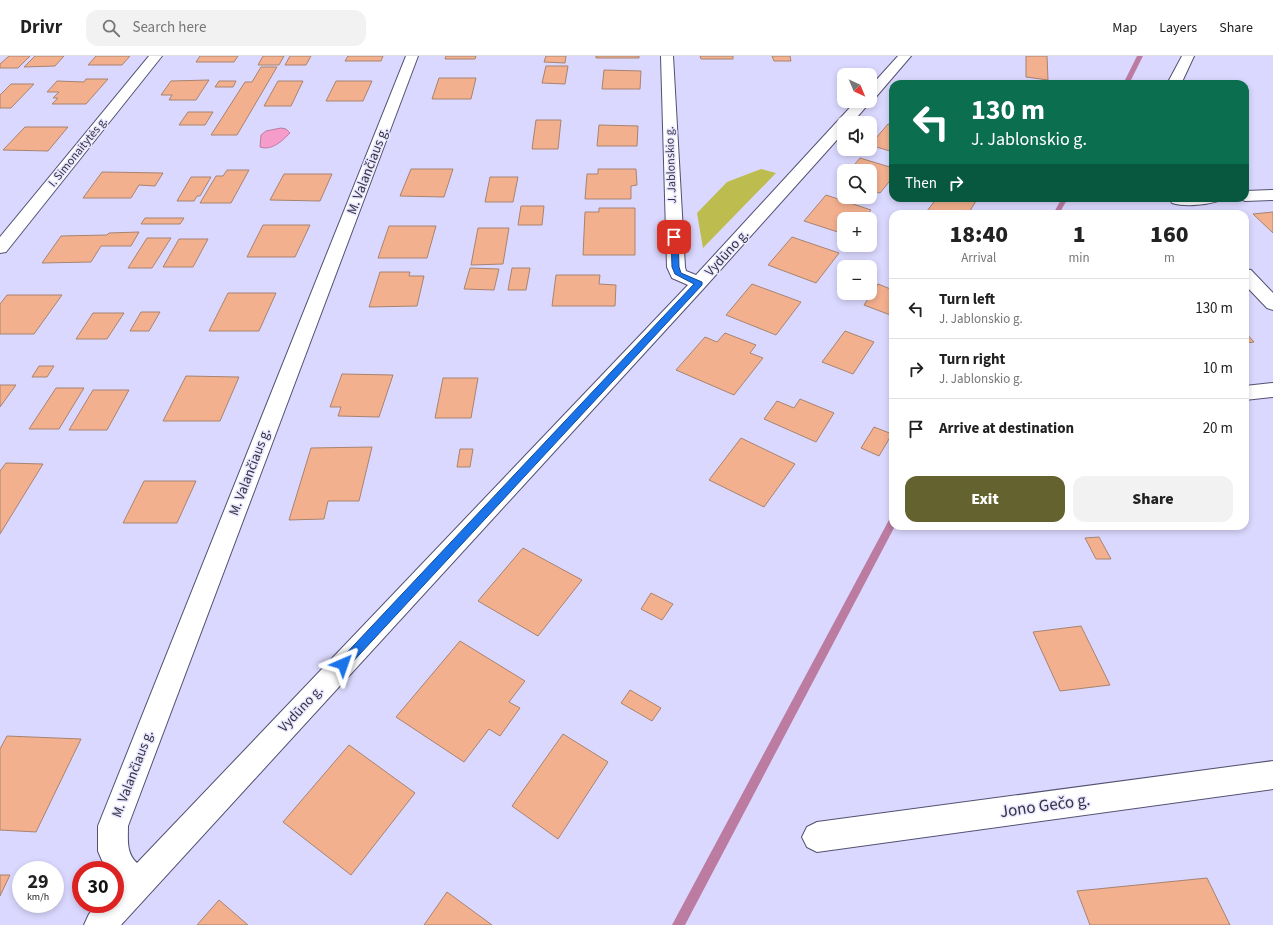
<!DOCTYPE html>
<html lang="en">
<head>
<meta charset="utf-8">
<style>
  body { margin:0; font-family:"Source Sans 3",sans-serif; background:#f2f2f2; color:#222; height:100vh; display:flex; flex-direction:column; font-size:15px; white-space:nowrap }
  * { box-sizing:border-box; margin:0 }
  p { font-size:13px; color:#767676 }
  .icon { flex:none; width:22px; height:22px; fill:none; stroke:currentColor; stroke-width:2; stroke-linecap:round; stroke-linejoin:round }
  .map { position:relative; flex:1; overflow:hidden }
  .sheet { position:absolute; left:889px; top:154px; width:360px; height:320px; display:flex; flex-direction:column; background:#fff; border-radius:12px; box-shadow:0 2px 6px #0003 }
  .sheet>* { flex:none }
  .banner { position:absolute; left:889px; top:24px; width:360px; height:122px; border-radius:12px; box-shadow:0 2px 6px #0003; background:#0b6e4f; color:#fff; overflow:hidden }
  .needle { width:26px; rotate:136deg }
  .controls { position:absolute; left:837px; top:12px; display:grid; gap:8px }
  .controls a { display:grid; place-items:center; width:40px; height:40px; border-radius:8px; background:#fff; box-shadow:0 2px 6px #0003; font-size:20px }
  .speed { position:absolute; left:12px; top:805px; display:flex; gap:8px; font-size:20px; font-weight:700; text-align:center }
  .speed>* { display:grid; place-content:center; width:52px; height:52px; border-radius:50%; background:#fff; box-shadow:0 2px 6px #0003; line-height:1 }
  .speed small { font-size:10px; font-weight:400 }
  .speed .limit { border:6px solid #d22; background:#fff; color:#111 }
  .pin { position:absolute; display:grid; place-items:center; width:34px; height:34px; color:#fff; margin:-17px; border-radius:8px; box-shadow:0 2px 6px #0006 }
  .me { position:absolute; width:44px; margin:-22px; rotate:43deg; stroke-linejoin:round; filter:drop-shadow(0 0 3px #0008) }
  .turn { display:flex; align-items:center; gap:14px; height:84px; padding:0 16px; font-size:18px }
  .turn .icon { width:52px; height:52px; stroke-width:2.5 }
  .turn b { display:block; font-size:28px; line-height:34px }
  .then { display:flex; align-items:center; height:38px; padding:0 16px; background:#0003; gap:8px; font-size:15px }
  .eta { display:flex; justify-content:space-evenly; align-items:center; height:68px; text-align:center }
  .eta b { font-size:24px; font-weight:800; line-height:28px }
  .action { display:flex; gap:8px; margin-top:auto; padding:8px 16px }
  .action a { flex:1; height:46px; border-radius:12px; background:#646330; color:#fff; font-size:16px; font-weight:800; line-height:46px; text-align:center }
  .action a+a { background:#f2f2f2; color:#222 }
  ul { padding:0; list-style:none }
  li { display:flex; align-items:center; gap:12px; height:60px; padding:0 16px; border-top:1px solid #e0e0e0 }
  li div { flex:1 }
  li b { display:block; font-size:15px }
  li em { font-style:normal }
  header { display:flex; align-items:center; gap:24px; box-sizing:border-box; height:56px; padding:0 20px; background:#fff; border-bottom:1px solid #e0e0e0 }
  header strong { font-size:19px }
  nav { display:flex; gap:22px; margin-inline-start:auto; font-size:14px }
  .search { width:280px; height:36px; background:#f2f2f2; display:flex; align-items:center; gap:10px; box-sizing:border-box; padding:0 14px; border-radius:12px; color:#767676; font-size:15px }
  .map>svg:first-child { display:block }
</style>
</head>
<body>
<header>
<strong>Drivr</strong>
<div class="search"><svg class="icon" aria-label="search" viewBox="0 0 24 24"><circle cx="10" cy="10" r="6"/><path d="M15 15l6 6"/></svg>Search here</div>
<nav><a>Map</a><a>Layers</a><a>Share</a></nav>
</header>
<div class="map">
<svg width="1273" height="869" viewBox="0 0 1273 869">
  <rect width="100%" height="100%" fill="#dbd8ff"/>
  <path fill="#bdbc4e" d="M761,113l15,4 -73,75 -6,-35 30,-31z"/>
  <path fill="#f69cca" stroke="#bc7ca1" d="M281,72l5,1 4,4c-8,8 -18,18 -30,14l1,-12 5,-4z"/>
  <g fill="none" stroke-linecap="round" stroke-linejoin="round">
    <path fill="#bc7ca1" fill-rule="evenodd" d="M1137,0h6l-14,28h-6z
      M1062,142h6l-9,16h-6z
      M893,461v9h2l-210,399h-13l218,-407z"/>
  </g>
  <path fill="#f3b08e" stroke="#a78370" d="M9,0h21l-12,12h-18v-4z
    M35,0h29l-9,10 -31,1z
    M96,0h34l-8,9h-34z
    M200,0h38l-4,6h-38z
    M263,0h21l-5,9h-21z
    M290,0h21l-5,9h-21z
    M348,0h35l-2,5h-36z
    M446,0h30l-1,3h-30z
    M546,0h20l-1,7 -21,-1z
    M596,0h43v2h-43z
    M700,0h33v3h-32z
    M772,0h18l1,5h-17z
    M1026,0h21l1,24 -22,-3z
    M546,10h22l-3,18 -23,-1z
    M261,11h16l-40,68h-26l34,-53h7z
    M604,14l37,1 -1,18h-38z
    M439,22h37l-5,21h-39z
    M86,23h22l-22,25h-34l6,-6h-5l6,-6h-12l10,-11 27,1z
    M209,24l-13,20h-27l3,-5h-11l10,-14z
    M219,25h17l-3,6h-18z
    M278,25h25l-12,25h-27z
    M336,25h36l-9,20h-37z
    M11,28h23l-23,24h-11v-13z
    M188,56h25l-8,13h-26z
    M536,64h25l-3,29h-26z
    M888,68l5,2v26l-23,-7z
    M599,69l39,1 -1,20h-40z
    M25,71h43l-20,24 -45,-1z
    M860,102l33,10v9l-13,16 -10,-3v-19h-21z
    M411,113h42l-9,28 -44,-1z
    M598,113h38l1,16 -6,1v13h-46l2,-25h11z
    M227,114h22l-18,33h-31l16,-27h7z
    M102,116l61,1 -8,13 -16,-1 -8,13h-48z
    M284,118h48l-12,27 -50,-1z
    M191,121h20l-11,19h-3l-3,5h-17z
    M490,121h28l-5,25h-28z
    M826,139l45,15 -7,9h-20v15l-40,-13z
    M937,142h30l9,3 -8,13h-32l-9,-3z
    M521,150h23l-2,19h-24z
    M599,152h36v47h-52l2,-43h14z
    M1273,156v21l-20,-19z
    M145,162h39l-4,6h-39z
    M263,169h47l-15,32h-48z
    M389,170h47l-9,32h-49z
    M478,172h31l-6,36 -32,1z
    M139,176l-8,14h-30l-10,16 -49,1 19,-27 46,-1 2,-2z
    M792,181l47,16 -23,30 -48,-18z
    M147,182h24l-19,30h-24z
    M179,183h29l-15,28h-30z
    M470,212l29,1 -5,21 -30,-1z
    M512,212h18l-4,22h-18z
    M380,216h30l-1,4h15l-7,30 -48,1z
    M556,219h44l-1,9 17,1 -1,21h-63z
    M752,228l49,18 -25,33 -50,-20z
    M878,228l15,6v26l-29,-11z
    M228,237h48l-17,38h-50z
    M7,239h55l-28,39h-34v-30z
    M141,256h19l-11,19h-19z
    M93,257h31l-17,26h-31z
    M845,275l29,11 -21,32 -31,-12z
    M1245,276l9,10 -9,1z
    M725,277l31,12 -6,8 13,5 -29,37 -58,-25 29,-33 12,5z
    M39,310h15l-7,11h-15z
    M342,318l51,1 -14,42 -41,-1 3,-9h-11z
    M186,320l53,1 -19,44h-57z
    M443,322h35l-7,40h-36z
    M0,329h16l-16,22z
    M56,332h28l-25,41h-30z
    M93,334h36l-22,40h-38z
    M800,343l34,14 -18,29 -52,-23 13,-18 17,7z
    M874,371l18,7 -13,22 -18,-8z
    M741,382l54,26 -31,43 -55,-27z
    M372,391l-13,54h-31l-4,18 -35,1 22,-72z
    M460,393h13l-3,18h-13z
    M6,407l37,1 -43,70v-63z
    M144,425h52l-19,42h-54z
    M1099,481l12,22h-15l-11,-21z
    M523,492l59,32 -44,56 -60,-35z
    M651,537l22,11 -11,16 -21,-11z
    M1081,570l29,59 -50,6 -27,-59z
    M460,585l65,40 -16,21 11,6 -20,28 -11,-7 -25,33 -68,-45z
    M630,634l31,18 -9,13 -31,-18z
    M563,678l45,28 -50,77 -46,-33z
    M7,680l74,3 -45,93 -36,-2v-81z
    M349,689l66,48 -64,82 -68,-53z
    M0,819h10l-10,21z
    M1207,822l23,47h-140l-13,-34z
    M447,836l45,33h-68z
    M219,844l29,25h-51z"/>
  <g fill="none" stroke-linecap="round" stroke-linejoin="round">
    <g stroke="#535171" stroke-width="2">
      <path id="minor" d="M149,0h13l-156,196 -6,1v-16z
        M406,0h12l-290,770c0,14 -2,27 9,37l551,-578 -16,-7 -5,-11 -6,-211h12l12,211 1,4 10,4 160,-174h14v-1l1,1 -19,22h-8v9l-139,155 -584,638h-37l5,-11 9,-10h17v-17l1,-2 -1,-1v-14h-9l-8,-19v-25z
        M898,0h13l-36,42 -5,1v-12z
        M1182,0h12l-13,28h-14z
        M1273,134v10l-28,1 -6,-3h6v-7z
        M1171,142h49l-2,3c-13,4 -33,6 -46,2l-2,-3z
        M1245,213l6,1 22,23v17l-6,-2 -22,-23z
        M1273,327v14l-28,3v-14z
        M1273,705v28l-456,63 -10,-5 -5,-10 5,-10 10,-5z"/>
    </g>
    <use href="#minor" fill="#fff" fill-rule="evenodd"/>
  </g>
  <path fill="#1a73e8" stroke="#114b97" d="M674,179l4,2 1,30 2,6 21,9v3l-355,383 -4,1 -4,-1 -1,-4 1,-3 355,-377 -19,-10 -3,-7 -1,-30z"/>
  <g text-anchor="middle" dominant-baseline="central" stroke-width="3" stroke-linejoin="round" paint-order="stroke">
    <g font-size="12" fill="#333241" stroke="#e9e7ff">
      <text transform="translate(78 96) rotate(-51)">I. Simonaitytės g.</text>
      <text transform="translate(671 109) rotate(-92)">J. Jablonskio g.</text>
    </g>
    <g font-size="14" fill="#333241" stroke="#e9e7ff">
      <text transform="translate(368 115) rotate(-69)">M. Valančiaus g.</text>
      <text transform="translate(727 197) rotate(-48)">Vydūno g.</text>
      <text transform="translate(250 416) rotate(-69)">M. Valančiaus g.</text>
      <text transform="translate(301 653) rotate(-47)">Vydūno g.</text>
      <text transform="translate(133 718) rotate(-69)">M. Valančiaus g.</text>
    </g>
    <g font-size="17" fill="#333241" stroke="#e9e7ff">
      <text transform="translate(1045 750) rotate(-8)">Jono Gečo g.</text>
    </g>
  </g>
</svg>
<div class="controls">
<a><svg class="needle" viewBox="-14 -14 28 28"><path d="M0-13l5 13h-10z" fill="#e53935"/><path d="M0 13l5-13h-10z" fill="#767676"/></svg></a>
<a><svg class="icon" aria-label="sound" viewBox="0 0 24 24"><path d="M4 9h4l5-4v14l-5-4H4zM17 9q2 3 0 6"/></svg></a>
<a><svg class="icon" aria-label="search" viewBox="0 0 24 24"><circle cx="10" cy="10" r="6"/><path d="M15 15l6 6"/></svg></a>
<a>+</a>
<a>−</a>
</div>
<div class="speed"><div>29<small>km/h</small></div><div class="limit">30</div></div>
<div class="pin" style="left:674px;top:181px;background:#d93025"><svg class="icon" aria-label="arrive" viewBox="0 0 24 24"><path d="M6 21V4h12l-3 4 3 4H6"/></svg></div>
<svg class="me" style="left:343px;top:608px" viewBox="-20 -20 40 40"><path d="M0-17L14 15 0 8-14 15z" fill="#1a73e8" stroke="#fff" stroke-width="4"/></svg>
<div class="banner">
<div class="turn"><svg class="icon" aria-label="left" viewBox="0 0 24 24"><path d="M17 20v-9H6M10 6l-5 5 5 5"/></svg><div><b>130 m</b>J. Jablonskio g.</div></div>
<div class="then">Then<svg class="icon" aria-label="right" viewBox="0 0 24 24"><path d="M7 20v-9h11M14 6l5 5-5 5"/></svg></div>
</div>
<section class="sheet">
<div class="eta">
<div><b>18:40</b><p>Arrival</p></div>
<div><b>1</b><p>min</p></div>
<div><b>160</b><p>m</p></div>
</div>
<ul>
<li><svg class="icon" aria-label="left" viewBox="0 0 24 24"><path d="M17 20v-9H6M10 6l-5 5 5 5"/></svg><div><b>Turn left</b><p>J. Jablonskio g.</p></div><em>130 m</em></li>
<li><svg class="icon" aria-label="right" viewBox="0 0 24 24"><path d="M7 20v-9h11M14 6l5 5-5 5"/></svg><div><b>Turn right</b><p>J. Jablonskio g.</p></div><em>10 m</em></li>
<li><svg class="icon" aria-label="arrive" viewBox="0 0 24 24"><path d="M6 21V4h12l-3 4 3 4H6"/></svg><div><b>Arrive at destination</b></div><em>20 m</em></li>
</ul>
<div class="action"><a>Exit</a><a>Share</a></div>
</section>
</div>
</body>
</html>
